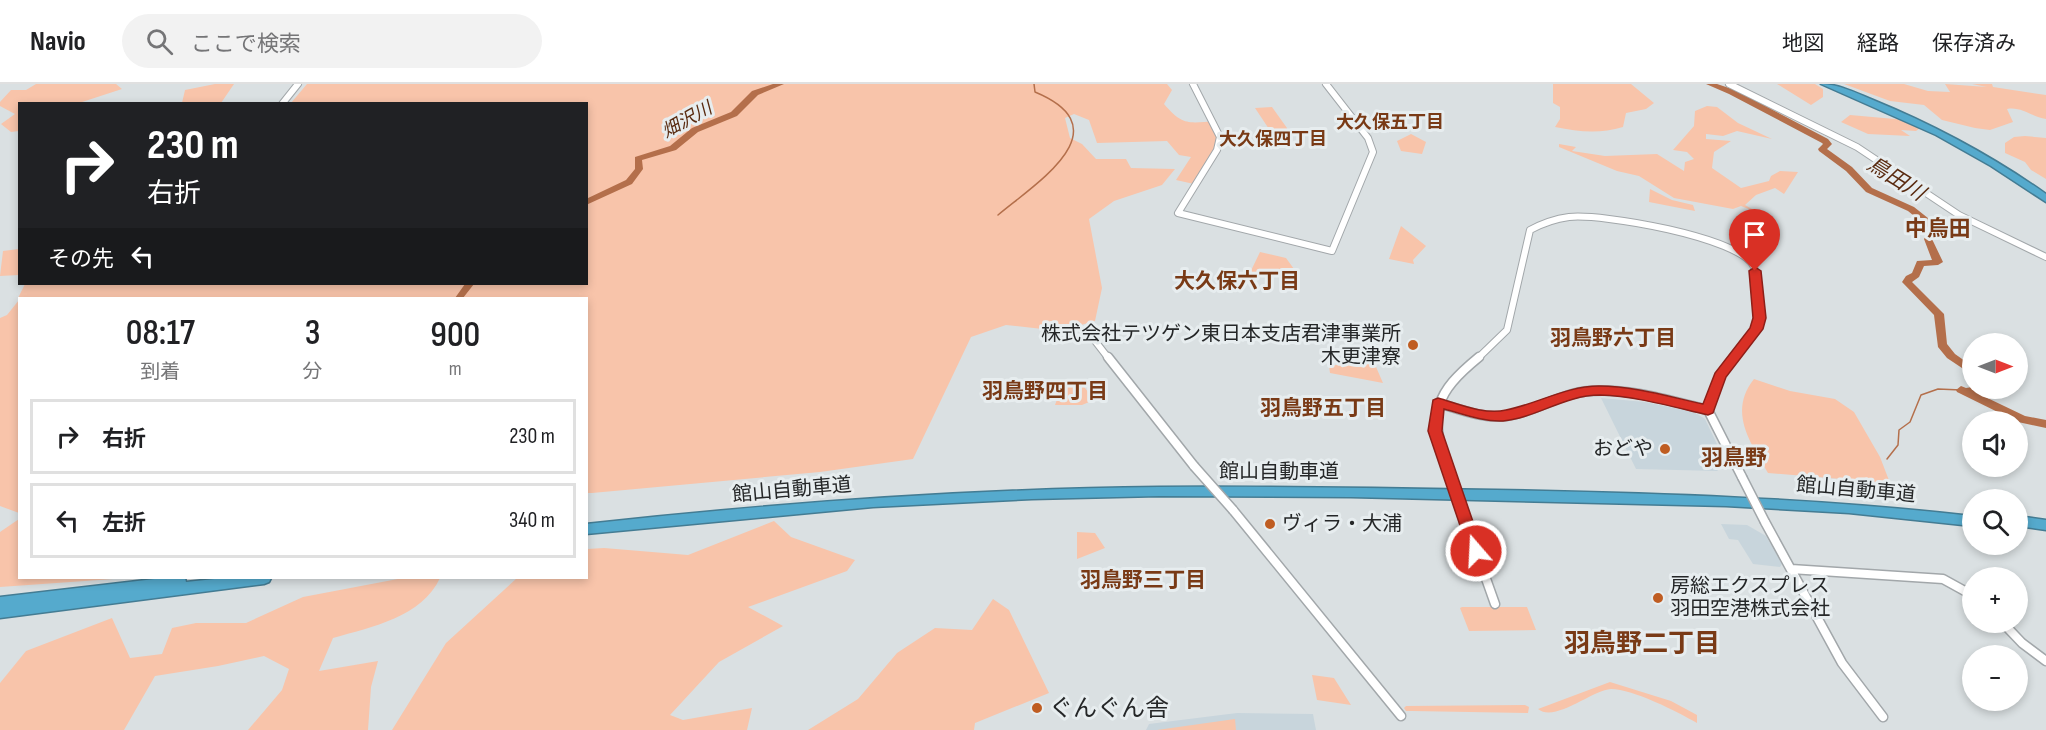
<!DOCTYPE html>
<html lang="ja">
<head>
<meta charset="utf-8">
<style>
  body { margin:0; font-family:"Sofia Sans Condensed","Noto Sans JP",sans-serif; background:#f2f2f2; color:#202124; height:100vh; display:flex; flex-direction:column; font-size:22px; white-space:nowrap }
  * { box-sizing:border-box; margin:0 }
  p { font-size:20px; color:#757577 }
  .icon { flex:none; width:33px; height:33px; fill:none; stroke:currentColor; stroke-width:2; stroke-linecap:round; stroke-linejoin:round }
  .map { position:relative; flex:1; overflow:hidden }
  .side { position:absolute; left:18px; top:213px; width:570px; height:282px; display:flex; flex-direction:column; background:#fff; border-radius:0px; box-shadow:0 3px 9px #0003 }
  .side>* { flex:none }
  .banner { position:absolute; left:18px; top:18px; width:570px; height:183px; border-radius:0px; box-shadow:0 3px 9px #0003; background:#202124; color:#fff; overflow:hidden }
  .needle { width:39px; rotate:90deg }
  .tools { position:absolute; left:1962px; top:249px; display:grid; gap:12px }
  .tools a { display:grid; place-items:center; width:66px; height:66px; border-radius:50%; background:#fff; box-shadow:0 3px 9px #0003; font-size:30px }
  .pin { position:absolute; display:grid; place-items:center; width:51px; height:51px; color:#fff; margin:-62px -26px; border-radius:50% 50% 50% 0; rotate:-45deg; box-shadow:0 0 6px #0007 }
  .pin .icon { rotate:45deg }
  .me { position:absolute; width:66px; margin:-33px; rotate:341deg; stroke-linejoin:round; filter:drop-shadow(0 0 4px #0008) }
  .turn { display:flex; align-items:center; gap:21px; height:126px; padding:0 30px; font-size:27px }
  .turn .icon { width:78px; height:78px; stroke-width:2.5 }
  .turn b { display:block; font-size:42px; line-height:51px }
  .then { display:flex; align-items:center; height:57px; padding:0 30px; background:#0003; gap:12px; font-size:22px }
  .eta { display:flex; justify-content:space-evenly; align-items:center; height:102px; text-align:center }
  .eta b { font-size:36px; font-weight:600; line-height:42px }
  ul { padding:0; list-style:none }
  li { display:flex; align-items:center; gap:18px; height:75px; margin:0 12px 9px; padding:0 18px; border:3px solid #e0e0e0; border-radius:0px }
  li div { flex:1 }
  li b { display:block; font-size:22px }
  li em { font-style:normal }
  header { display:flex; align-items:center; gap:36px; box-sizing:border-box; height:84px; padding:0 30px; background:#fff; border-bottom:2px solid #e0e0e0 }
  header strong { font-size:28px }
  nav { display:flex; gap:33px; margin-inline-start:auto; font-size:21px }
  .search { width:420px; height:54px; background:#f2f2f2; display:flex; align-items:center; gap:15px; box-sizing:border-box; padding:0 21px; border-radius:33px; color:#757577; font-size:22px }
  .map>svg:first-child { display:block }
</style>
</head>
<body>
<header>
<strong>Navio</strong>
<div class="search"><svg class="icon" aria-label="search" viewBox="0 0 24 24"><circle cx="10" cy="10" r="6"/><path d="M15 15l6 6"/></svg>ここで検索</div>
<nav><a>地図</a><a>経路</a><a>保存済み</a></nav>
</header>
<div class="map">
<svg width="2046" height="646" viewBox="0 0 2046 646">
  <rect width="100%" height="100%" fill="#dae0e2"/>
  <path fill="#c8d5dc" d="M1601,314l44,4 49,10 11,7 21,44 -9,8 -81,-2z
    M1721,440l26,1 19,11 16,28 -2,3 -27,-3 -15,-24 -9,-1z
    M1237,629l76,1 3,16h-170l3,-6z"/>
  <path fill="#f8c4aa" d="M36,0h80l6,5 -43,14 -59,1 -1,27 -8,1 -10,-8 14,-10 -15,-8v-4l11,-12h15z
    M215,0h19l-13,19h-39l3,-13z
    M307,0h860l5,6 -8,14c19,22 24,19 52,17l6,18 -28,45 -18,-4 15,-23 -12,-2 -12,-14 -70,2 -8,-23 -15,-6 -9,4 5,20 12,6 14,15h30l5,9 44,1 -13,16 -48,16 -25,18 13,69 -7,33 -35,10 -54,-6 -35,12 -58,122 -93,13 -228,21h-5l-1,-195h-568l7,-14h561v-180l-295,-1z
    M1553,0h78l23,19 -8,6 -20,4 -3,14c-23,7 -44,5 -68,0l5,-8v-12l-7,-4z
    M1777,0h38l8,5v8l-12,8z
    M1844,0h60l24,7 22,1 -5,-8 42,3 -15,-3h20l1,3 53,8v24c-14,-2 -25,-13 -39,-10l6,13 -23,8 -15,-2 -33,-8 -18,-15 -34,-4z
    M1707,22l10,1 21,16 34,16 -35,-8 -14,5 -17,-2v5l25,2 -17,11 -2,16 29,20 28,-7 2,-5 9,-5 18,1 -14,22 -9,-6 -19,7 -11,10 14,8 -18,-7 -8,3 -59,-11 -35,-22 -22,-5 -58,-24v-3l17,3 -4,4 33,5 52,-2 27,17 1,-9 9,-3 -7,-7 -14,-2 21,-24 1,-15z
    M1272,23l15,21v1h-18l-14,-21z
    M1850,31l56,5 26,12 -12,-4 -4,3 -15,-1 9,6 -42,-2 -27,-12z
    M1411,50l15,8 -4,12 -21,-3 -4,-10z
    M2025,52l21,2v41l-15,-9 -6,-8 -20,-9v-10l9,-6z
    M1650,105l22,11 21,5 2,6 -46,-9z
    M1401,142l25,20 -13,14 1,4 -25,-5z
    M19,165v26l-19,1 3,-25z
    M1260,168l26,6 8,11 -48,12z
    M19,216v213l-19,-7v-188l7,-3z
    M1373,276l10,23 -53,-10 -1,-7z
    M1754,295l36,12 45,8 19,13 26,45 10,26 -122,-10c-18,-31 -40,-61 -14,-94z
    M1064,296l18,4 12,16 -12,5h-27z
    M19,435l1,59h107l-127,9v-55z
    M774,437l17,16 64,23 -8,11 -99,36 35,19 -64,36 -49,53 13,5 69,-12 -5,22h-355l54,-87 71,-65h69l1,-29 17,-1 84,7z
    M1077,448l18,1 10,15 -28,11z
    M403,494h37c-18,39 -68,49 -107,60l-14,33 59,-10 -7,26 -3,43h-120l34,-40 7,-21 -25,-13 -46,10 -63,10 -31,54h-124v-47l26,-32 86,-33 18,40 32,-4 10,-26 24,-5h50l57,-26z
    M993,515l16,11 40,83 -74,30 -1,7h-166l50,-31 39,-46 38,-25 37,2z
    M1462,523h65l9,23 -67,1 -9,-23z
    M1312,591l22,3 17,27 -34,-5z
    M1610,598l61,19 26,14v8c-19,-11 -64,-34 -86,-34 -19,1 -56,34 -73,20z
    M1525,621l4,2 -1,6 -116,-2h-6l-2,-3 2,-2z
    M1235,635l1,11h-79z"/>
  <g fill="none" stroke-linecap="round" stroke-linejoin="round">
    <path stroke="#b46f4b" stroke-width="1.5" d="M998,131c38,-32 126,-86 37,-123l-1,-8
      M1887,375l11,-14 1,-15 11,-8 11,-27 17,-6 23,1"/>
    <path fill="#b46f4b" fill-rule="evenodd" d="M773,0h11l-26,11 -21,21 -39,16 -22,18 -34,10 1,9 -11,15 -46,21v-6l40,-19 9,-11v-12l35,-11 22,-18 39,-16 21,-21z
      M1706,0h11l18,6 93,49 4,5 -5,5 25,18 20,21 42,19 24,19 1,2 -7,11 11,23 -5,3 -14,1 -5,11 -7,5 32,32 3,30 8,10 17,12v7l-4,-1 -21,-14 -9,-11 -4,-32 -32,-33 4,-6 6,-3 5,-12 15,-1 -8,-21 6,-10 -22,-18 -42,-19 -20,-21 -27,-20 -1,-2 5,-5 -1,-1 -93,-49z
      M465,200h9l-11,14h-8z
      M1961,302l5,2 6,-1v1h21l-6,6h-8l46,22 21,4v8l-28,-6 -61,-30 -1,-2z"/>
    <g stroke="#a2a7aa" stroke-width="8">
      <path id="tertiary-far1" d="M1193,0l27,53 -3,13 -39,63 154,38 41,-99 -5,-14 -42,-54
        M1729,0l128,63 102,68 87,42
        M282,20l16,-20
        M1092,253l17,22
        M1477,275l30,-29 23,-100c13,-7 24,-11 39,-13 31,-4 172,20 185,50 2,6 2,16 2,22 4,38 0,41 -23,70"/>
    </g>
    <g stroke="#a2a7aa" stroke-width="11">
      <path id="tertiary" d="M1108,273l86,109
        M1734,273l-14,19 -12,34 34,67
        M1438,319c21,6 45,16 68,13 29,-4 54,-23 84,-25 40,-3 80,10 118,19
        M1446,382c-16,-55 -12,-72 33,-109
        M1233,426l168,206
        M1462,427l33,93
        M1765,438l77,141 41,54
        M1791,485l152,10 29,16
        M2002,538l20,21 24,18"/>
    </g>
    <g stroke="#447c93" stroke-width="3">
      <path id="motorway" d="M1821,0c18,0 35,9 52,16 61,25 119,56 173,94v8l-55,-36 -55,-31z
        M1159,403c113,-1 225,1 337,3 159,3 318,8 476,26v10l-123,-13 -123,-7 -375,-9 -192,-1 -127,3 -159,8 -287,27v-10c191,-21 382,-35 573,-37z
        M2018,432l28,4v10l-28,-4z
        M163,494h22l1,4 38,-4h47l-2,4 -5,2 -264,34v-21z"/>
    </g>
    <use href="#tertiary-far1" stroke="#fff" stroke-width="6"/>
    <use href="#tertiary" stroke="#fff" stroke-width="8"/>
    <use href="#motorway" fill="#55aacd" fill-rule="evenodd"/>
    <g stroke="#a2a7aa" stroke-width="11" stroke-linecap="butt">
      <path id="tertiary-bridge" d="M1194,382l39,44
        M1446,382l16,45
        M1742,393l23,45"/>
    </g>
    <use href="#tertiary-bridge" stroke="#fff" stroke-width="8"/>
  </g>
  <path fill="#d93025" stroke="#8d1f18" stroke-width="1.5" d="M1755,183l6,4 5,47 -3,11 -37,48 -13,36 -5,2c-35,-8 -72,-19 -108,-20 -35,0 -64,23 -97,26 -20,1 -40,-7 -59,-12l-2,22 41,120 -7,6 -6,-2 -42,-124 5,-31 5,-2c21,6 46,17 68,12 31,-6 60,-24 93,-24 35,0 71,11 104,18l12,-31 35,-45 3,-10 -4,-47z"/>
  <g fill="#bf5d22" stroke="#e7edef" stroke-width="2">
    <circle cx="1413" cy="261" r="6"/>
    <circle cx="1665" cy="365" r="6"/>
    <circle cx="1270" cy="440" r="6"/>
    <circle cx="1658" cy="514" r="6"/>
    <circle cx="1037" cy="624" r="6"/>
  </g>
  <g text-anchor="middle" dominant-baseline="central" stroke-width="6" stroke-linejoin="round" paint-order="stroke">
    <g font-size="18" font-style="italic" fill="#592a0f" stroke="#e7edef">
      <text transform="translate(687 36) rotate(-29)">畑沢川</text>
    </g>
    <g font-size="18" font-weight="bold" fill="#793a16" stroke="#e7edef">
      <text x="1390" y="38">大久保五丁目</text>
      <text x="1273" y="55">大久保四丁目</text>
    </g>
    <g font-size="20" fill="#252728" stroke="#e7edef" text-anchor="end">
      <text x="1401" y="250">株式会社テツゲン東日本支店君津事業所<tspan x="1401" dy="23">木更津寮</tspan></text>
      <text x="1653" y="365">おどや</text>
      <text x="1282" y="440" text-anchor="start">ヴィラ・大浦</text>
      <text x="1670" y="502" text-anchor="start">房総エクスプレス<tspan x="1670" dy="23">羽田空港株式会社</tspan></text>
    </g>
    <g font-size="20" fill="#252728" stroke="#e7edef">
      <text x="1279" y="388">館山自動車道</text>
      <text transform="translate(792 406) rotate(-5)">館山自動車道</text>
      <text transform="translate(1856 406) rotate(5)">館山自動車道</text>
    </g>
    <g font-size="21" font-style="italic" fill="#592a0f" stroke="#e7edef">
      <text transform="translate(1896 95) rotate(32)">鳥田川</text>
    </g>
    <g font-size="21" font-weight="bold" fill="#793a16" stroke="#e7edef">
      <text x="1237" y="197">大久保六丁目</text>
      <text x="1613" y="254">羽鳥野六丁目</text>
      <text x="1045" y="307">羽鳥野四丁目</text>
      <text x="1323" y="324">羽鳥野五丁目</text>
      <text x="1143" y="496">羽鳥野三丁目</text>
    </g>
    <g font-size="22" font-weight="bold" fill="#793a16" stroke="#e7edef">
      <text x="1938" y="145">中烏田</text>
      <text x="1734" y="374">羽鳥野</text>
    </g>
    <g font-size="24" fill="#252728" stroke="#e7edef" text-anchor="start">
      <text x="1049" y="624">ぐんぐん舎</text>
    </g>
    <g font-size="26" font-weight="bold" fill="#793a16" stroke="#e7edef">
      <text x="1642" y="560">羽鳥野二丁目</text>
    </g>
  </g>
</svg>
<div class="tools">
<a><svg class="needle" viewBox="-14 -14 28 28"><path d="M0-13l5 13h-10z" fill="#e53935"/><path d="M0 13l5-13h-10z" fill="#757577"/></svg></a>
<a><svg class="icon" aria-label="sound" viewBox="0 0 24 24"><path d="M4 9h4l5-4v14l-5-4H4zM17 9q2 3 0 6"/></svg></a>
<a><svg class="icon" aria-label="search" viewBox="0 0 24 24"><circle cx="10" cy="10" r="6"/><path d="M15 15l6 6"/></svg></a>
<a>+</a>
<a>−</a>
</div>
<div class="pin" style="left:1755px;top:187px;background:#d93025"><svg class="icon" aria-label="arrive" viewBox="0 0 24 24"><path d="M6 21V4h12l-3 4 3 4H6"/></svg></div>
<svg class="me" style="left:1476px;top:467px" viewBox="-20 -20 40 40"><circle r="17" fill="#d93025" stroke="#fff" stroke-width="3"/><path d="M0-11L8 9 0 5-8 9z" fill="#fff"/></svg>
<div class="banner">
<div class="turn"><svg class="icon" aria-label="right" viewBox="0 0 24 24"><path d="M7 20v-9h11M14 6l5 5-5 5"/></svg><div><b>230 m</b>右折</div></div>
<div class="then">その先<svg class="icon" aria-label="left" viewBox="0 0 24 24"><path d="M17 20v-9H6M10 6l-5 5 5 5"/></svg></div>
</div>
<section class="side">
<div class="eta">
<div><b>08:17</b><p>到着</p></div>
<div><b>3</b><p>分</p></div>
<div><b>900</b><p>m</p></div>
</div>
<ul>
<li><svg class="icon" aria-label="right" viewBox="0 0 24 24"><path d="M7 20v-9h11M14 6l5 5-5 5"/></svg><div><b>右折</b></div><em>230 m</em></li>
<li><svg class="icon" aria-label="left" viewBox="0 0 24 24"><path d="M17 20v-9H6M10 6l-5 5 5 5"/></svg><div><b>左折</b></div><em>340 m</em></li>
</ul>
</section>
</div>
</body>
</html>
